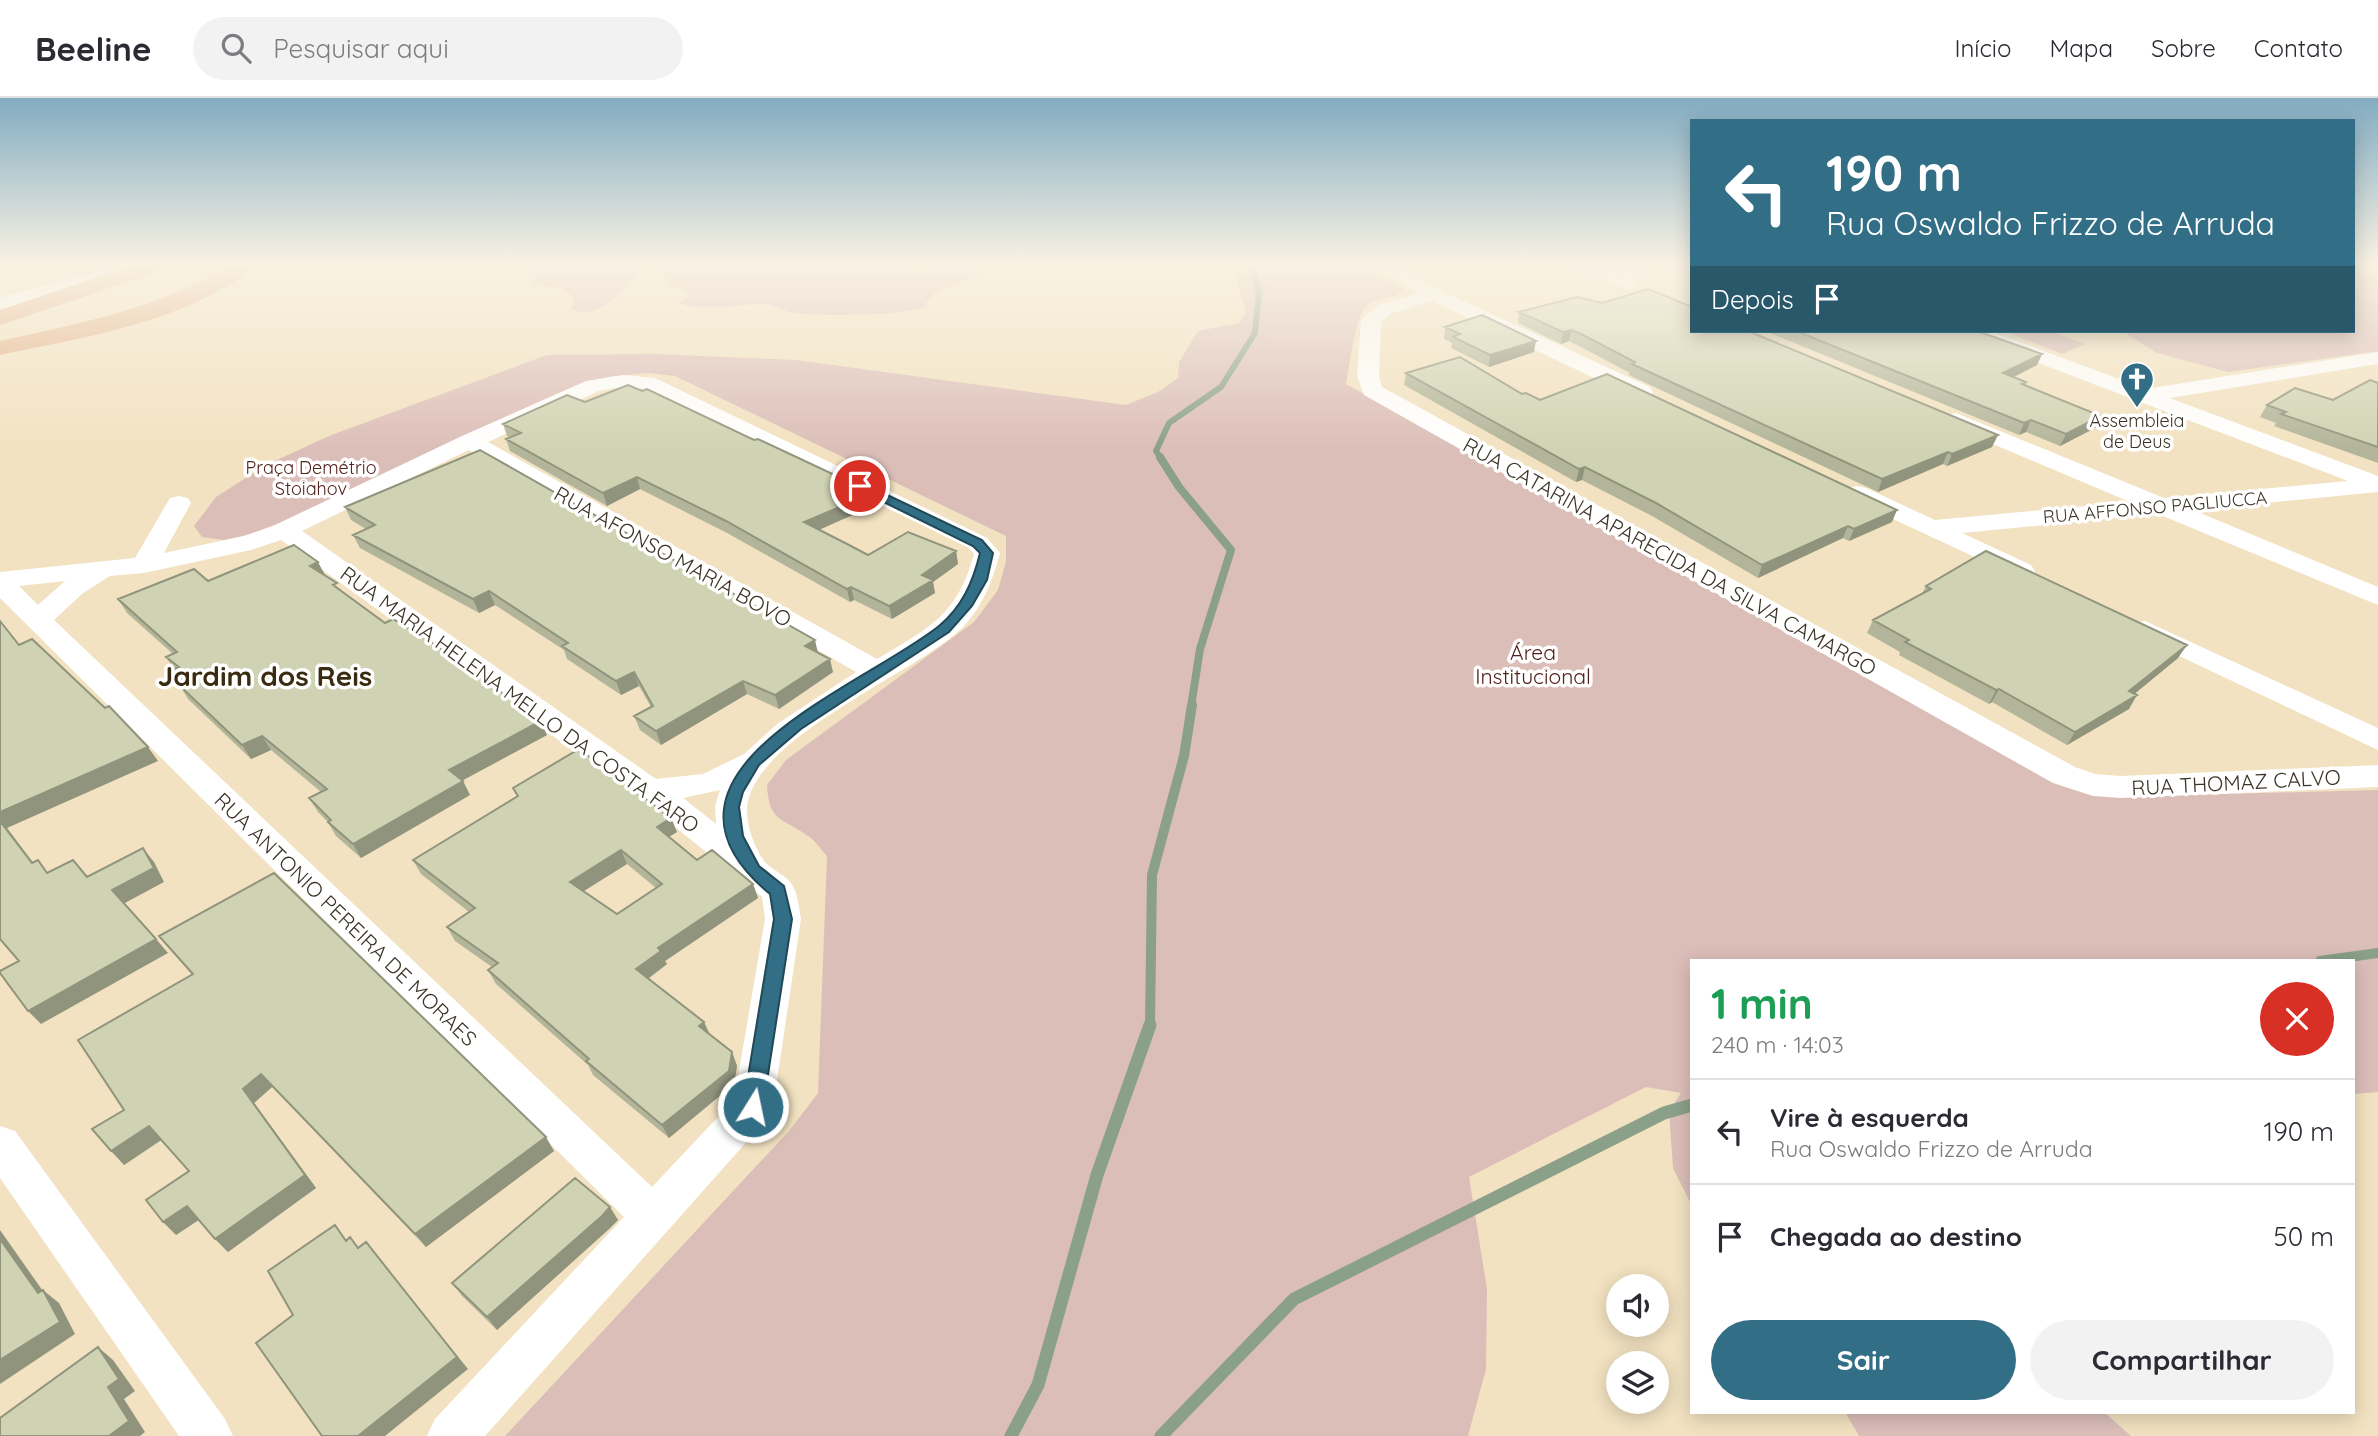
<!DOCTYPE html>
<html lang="pt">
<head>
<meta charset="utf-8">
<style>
  body { margin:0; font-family:Quicksand,sans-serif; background:#f2f2f3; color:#2b2b33; height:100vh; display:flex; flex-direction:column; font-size:26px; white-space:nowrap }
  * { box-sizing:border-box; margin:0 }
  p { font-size:23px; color:#7c7c81 }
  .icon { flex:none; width:38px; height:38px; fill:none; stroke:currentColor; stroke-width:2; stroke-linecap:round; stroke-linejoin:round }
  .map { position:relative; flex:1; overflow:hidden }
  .drawer { position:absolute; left:1690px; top:861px; width:665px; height:455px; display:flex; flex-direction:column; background:#fff; border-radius:0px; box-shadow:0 4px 18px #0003 }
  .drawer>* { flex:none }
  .hud { position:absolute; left:1690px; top:21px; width:665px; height:214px; border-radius:0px; box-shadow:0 4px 18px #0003; background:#326e85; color:#fff; overflow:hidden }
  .fabs { position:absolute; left:1606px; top:1176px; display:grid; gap:14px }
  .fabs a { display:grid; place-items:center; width:63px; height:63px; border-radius:50%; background:#fff; box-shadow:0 4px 18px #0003; font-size:35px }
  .pin { position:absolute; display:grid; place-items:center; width:60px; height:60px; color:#fff; margin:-30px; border:4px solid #fff; border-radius:50%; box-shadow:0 2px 7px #0007 }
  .me { position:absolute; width:77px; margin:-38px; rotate:10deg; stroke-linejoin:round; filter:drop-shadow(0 0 5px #0008) }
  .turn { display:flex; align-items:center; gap:24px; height:147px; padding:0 21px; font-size:32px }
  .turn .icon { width:91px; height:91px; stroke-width:2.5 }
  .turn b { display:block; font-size:49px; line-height:60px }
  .then { display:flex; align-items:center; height:66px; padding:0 21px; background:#0003; gap:14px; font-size:26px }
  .round { display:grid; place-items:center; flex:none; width:74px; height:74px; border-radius:37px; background:#f2f2f3 }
  .summary { display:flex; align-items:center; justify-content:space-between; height:119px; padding:0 21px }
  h1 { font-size:42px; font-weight:700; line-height:52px; color:#1e9e55 }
  .primary-button { display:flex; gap:14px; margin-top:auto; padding:14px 21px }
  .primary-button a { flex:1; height:80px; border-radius:42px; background:#326e85; color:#fff; font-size:28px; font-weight:700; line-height:80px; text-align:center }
  .primary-button a+a { background:#f2f2f3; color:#2b2b33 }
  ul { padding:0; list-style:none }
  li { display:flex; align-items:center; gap:21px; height:105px; padding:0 21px; border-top:2px solid #e1e1e2 }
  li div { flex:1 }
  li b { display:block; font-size:26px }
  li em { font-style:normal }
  header { display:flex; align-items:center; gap:42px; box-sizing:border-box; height:98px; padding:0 35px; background:#fff; border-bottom:2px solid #e1e1e2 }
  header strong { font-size:33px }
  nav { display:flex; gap:38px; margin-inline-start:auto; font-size:24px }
  .search { width:490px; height:63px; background:#f2f2f3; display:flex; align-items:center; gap:18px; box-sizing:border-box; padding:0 24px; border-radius:38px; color:#7c7c81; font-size:26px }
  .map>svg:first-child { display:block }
</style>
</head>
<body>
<header>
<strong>Beeline</strong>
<div class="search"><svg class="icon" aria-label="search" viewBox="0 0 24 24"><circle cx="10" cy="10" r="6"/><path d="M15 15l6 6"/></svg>Pesquisar aqui</div>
<nav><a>Início</a><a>Mapa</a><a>Sobre</a><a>Contato</a></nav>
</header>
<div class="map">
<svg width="2378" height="1338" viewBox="0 0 2378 1338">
  <rect width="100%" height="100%" fill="#f2e2c1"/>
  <path fill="#dcbeb9" d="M531,166h123l-19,8v8c-19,14 -37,41 -64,29l4,-10 -13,-11 -30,-4 -5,-13z
    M656,166h248l14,6 26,-6h32l9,7 -5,5c-17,6 -50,12 -55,31 -21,9 -112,10 -135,5 -9,-2 -17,-8 -26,-8 -28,0 -59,8 -86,-1l11,-5v-5l-22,-10 -7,-17z
    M1239,166h125l40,26c-10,9 -24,7 -36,14 -12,8 -19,63 -22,80l726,405 40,8 266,-7v302l-24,2v-133h-662v245l-19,-38 -4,-56 12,-19 -35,-6 -177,90 18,112 -1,80 -18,67h-963l284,-305 29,-38 9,-237c-6,-6 -12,-16 -19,-20 -26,-19 -39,-13 -41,-51l19,-25 188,-138 24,-32 8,-29v-25l-331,-160 -28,-3 -39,4 -45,17 -303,138 -36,8 -22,-3 -8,-11 22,-29 50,-32 63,-29 218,-81 108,-1 141,6 330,45 32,-13 20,-14 1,-16 19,-31 41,-8 7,-11 -10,-36 11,-5z
    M2354,166h24v87l-150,21 -71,-19 -35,-22h232z
    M2016,233h33l36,13 -23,10 -53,-21z
    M1845,1314h259l27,24h-272z"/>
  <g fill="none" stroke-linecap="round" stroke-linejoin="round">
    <path stroke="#8aa088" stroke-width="6" d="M1161,360l-5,-7 13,-28 52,-36 34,-54 4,-40 -8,-29"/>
    <path stroke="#8aa088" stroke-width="8" d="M1160,359l19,30 52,63 -31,99 -9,58"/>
    <path stroke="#8aa088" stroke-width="10" d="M2320,863l58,-8
      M1150,929l2,-152 32,-119 8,-51"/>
    <path stroke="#8aa088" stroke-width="13" d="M1011,1338l27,-51 59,-210 53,-150
      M1161,1338l133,-137 370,-186 28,-8"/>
    <path fill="#fff" fill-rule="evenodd" d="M123,166h29l-3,4 -149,42v-12z
      M1375,166h22l43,26 210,97 3,5 -3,5h-16l-202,-96 -40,12 -11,9 -2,54 3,11 693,380 20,7 26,2 257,-11v22l-257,11 -28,-2 -40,-13 -689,-388 -7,-19 4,-56 17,-15 40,-12z
      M1572,166h24l23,10 10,-10h26c-5,6 -12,4 -16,11 -4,4 -1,8 -4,13l-7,2 -53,-22z
      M1660,166h32v6l-23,-1z
      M1962,233h28l156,58 232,-37v12l-208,34 208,78v16l-185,18 185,77v18l-220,-91 -196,19 69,32 4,6 -4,6 -9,2 -174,-81 -3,-5 3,-5 9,-2 9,2 69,32 195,-18 -182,-77 -3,-5 3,-5 8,-2 208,85 184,-17 -383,-146z
      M623,277l32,3 332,160 13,15c-7,27 -18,55 -38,75 -46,46 -219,113 -215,186 1,16 9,38 19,49 8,8 19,12 25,20 7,10 8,25 10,36l-28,188 -6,12 -282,317h-58l8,-17 189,-202 -624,-619v-26l135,-14 35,-60 9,-2 9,2 3,5 -27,50 80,-17 31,-11 187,-89 124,-55zM623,289l20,2 326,159 5,6c-17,62 -45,74 -97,105l-389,-217 111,-51zM469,352l387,222 -79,52 -33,30 -41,20 -47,5 -354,-248zM281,442l358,258 123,99 3,22 -31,181 -82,87 -598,-567 29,-27 27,-17 34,-3 107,-23zM65,483l-27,24 -19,-19zM720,692l-5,16 1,18 -33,-26z
      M2145,523l233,107v22l-243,-115 -4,-6 4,-6z
      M0,1028l15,5 210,288 8,17h-54l-179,-258z"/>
    <path fill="#e2b086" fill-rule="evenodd" d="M137,166h32l-3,5 -166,56v-15z
      M233,166h26c-5,7 -14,11 -21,16 -71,45 -158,58 -238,75v-14c81,-18 161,-33 233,-77z"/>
  </g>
  <path fill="#b2b59a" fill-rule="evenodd" d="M1602,205l390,144 -45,19 -4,-2 -65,28 -249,-117 1,-2 -51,-27 -10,-5 -8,3 -43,-21 1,-11z
    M1445,229l89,25 -45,15 -38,-19 1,-5 -8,-4z
    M1765,233h212l65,23 -5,11 -23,12 11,8 76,31 -6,12 -35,18 -34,-14 -7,3z
    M1406,275l116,21 370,128 -43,19 -6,-3 -85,40 -106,-62 -70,-36 -6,2 -172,-97z
    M2378,285v80l-104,-37 2,-3 -16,-6 7,-12 66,-5z
    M585,304l290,103 -56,25 49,25 88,-4 2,13 -25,18 2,11 -43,26 -38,-19 -4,2 -121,-68 -89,-45 -33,17 -97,-55 -4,-12 4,-2 -3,-1 -4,-12z
    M345,409l473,146 15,19 -54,37 -32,-15 -86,51 -21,-15 -6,-14 17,-9 -12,-21 -18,9 -54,-36 -3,-9 -69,-45 -16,8 -119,-65 -7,-13 13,-6 -15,-9z
    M324,477l17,15 44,33 162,112 -85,45 8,15 -109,63 -25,-22 -8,-14 -10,-10 -9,-14 12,-6 -50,-42 -20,9 -63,-60 -17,-28 3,-1 -8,-13 7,-3 -46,-41 -9,-14 90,-18z
    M1926,488l252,72 -44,36 -5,15 -62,36 -75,-43 -3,2 -90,-49 1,-3 -33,-19 6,-13 49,-26z
    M513,690l158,30 6,14 -8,5 28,23 56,24 5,14 -93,63 2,3 -19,15 56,43 6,12 22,18 5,14 -3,18 -65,54 -76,-63 -5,-10 -92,-81 -8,-14 4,-3 -37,-26 -8,-14 22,-15 -48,-38 -8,-14 104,-64zM627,766l29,24 -39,26 -34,-23z
    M159,838l395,215 -128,96 -154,-160 -18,16 62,85 -88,64 -29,-32 -23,15 13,-64 -27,-31 -38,25v-55l68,-135z
    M610,1109l8,13 -9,9 -112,101 -35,-34 -10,-13z"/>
  <path fill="#91947d" d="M1571,232l-2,11 -8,3 2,-12z
    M1536,243l-2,11 -45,15 1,-12z
    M2042,256l-5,11 -39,20 5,-12z
    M2101,318l-6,12 -35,18 6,-12z
    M2031,322l-5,12 -7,3 5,-12z
    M1998,337l-6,12 -45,19 5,-12z
    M1948,354l-5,12 -65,28 4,-13z
    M1585,369l-3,13 -6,2 3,-13z
    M637,379l3,12 -33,17 -4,-13z
    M873,395l2,12 -68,30 -3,-13z
    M1897,412l-5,12 -43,19 5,-12z
    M1848,428l-5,12 -85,40 4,-13z
    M956,453l2,13 -25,18 2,11 -43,26 -3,-13 33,-31z
    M318,464l7,13 -15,-9z
    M851,489l3,13 -4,2 -3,-13z
    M489,493l6,14 -16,8 -6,-14z
    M815,542l3,13 -13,-7z
    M2187,547l-9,13 -57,47 8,-14z
    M830,561l3,13 -54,37 -4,-14z
    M634,574l5,14 -18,9 -5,-14z
    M743,583l4,13 -86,51 -5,-14z
    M1999,591l-7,13 -3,2 7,-14z
    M2137,597l-8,14 -62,36 8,-13z
    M541,623l6,14 -91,49 -7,-14z
    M262,638l9,14 -20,9 -9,-14z
    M148,649l10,14 -151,67 37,49 -44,-56v-9z
    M463,683l7,14 -109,63 -8,-14z
    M671,720l6,14 -15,9 -5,-14z
    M143,750l11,14 10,20 -41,22 -11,-14z
    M621,752l6,14 -51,32 -6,-14z
    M753,786l5,14 -93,63 2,3 -25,19 -6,-14 22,-21z
    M156,841l12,14 -127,71 -13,-13z
    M704,924l6,14 -11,-10z
    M732,954l5,14 -3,18 -65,54 -7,-13z
    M261,976l11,13 -18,16 62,85 -88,64 -13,-13 28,-150z
    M149,1028l13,13 -38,26 -13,-14z
    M546,1039l8,14 -128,96 -11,-13z
    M187,1108l13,13 -24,16 -13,-13z
    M610,1109l8,13 -9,9 -112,101 -10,-13z
    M0,1132l45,64 -2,-4 16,13 16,31 -75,50z
    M376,1157l92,114 -83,67h-27z
    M98,1249l15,13 22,31 -11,8 21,33 -5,4h-31l-1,-49z"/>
  <path fill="#cfd3b3" stroke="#91947d" stroke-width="2" fill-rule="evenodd" d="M1648,191l44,18v24h56l250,104 -46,19 -4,-2 -66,27 -250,-115 3,-2 -54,-28 -10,-4 -8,2 -44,-20 58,-15 25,6z
    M1482,217l54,26 -46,14 -37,-18 7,-3 -15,-7z
    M1796,233h181l65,23 -39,19 23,9 -4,2 79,32 -35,18 -35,-14 -7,3z
    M1460,259l62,37 4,-1 14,7 67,-26 290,136 -43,19 -6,-3 -86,39 -106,-62 -71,-36 -6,2 -173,-96z
    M2370,282l8,3v64l-97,-33 5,-2 -19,-7 28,-17 38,12z
    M628,287l14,6 5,-2 107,51 4,-1 115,54 -69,29 45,23 19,10 40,-23 48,19 -34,24 11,5 -44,26 -38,-19 -4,2 -121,-68 -89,-44 -34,16 -97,-54 15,-6 -18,-9 64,-29 18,7z
    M480,352l335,190 -10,6 25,13 -55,36 -32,-14 -87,50 -22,-15 19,-10 -19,-34 -18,9 -54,-35 6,-3 -79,-52 -16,8 -120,-64 22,-10 -30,-18z
    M294,447l24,17 -8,4 27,17 -4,2 52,38 8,-4 38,23 110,79 -92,49 14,11 -110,63 -25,-22 3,-2 -22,-22 18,-9 -65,-53 -20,9 -63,-60 6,-2 -14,-12 8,-4 -13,-10 11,-5 -59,-53 76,-30 14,12z
    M1986,453l201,94 -58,46 8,4 -62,37 -76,-43 -3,1 -91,-48 4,-2 -36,-20 58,-31 -5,-3z
    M0,523l19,24 13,-6 73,69 4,-2 39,41 -148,65z
    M579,651l92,69 -14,9 40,33 15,-10 41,34 -95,64 3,3 -25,18 68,53 -5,4 33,26 -3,19 -67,54 -76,-64 3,-2 -101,-89 10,-7 -51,-36 28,-19 -62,-48 105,-64 -5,-8zM621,752l41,34 -45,30 -47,-32z
    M0,723l32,42 6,-3 9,13 26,-13 14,17 56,-29 11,20 -42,22 44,49 -128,72 -28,-38v-2l19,-10 -19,-22z
    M274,775l272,264 -131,97 -154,-160 -18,15 62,86 -90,64 -28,-33 -24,16 -17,-22 43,-29 -40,-45 -38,25 -19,-22 32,-19 -46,-70 115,-66 -34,-38z
    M575,1080l35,29 -8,9 -115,101 -35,-34z
    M335,1127l11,16 4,-4 8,11 8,-6 91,115 -99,79h-36l-66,-93 37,-28 -25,-44z
    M0,1141l38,54 5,-3 17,32 -60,38z
    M98,1249l21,32 -11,8 21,34 -20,15h-109v-18z"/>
  <linearGradient id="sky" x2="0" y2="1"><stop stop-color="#82acc2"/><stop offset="0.47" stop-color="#f9f2e3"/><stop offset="1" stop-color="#f9f2e3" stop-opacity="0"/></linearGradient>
  <rect width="2378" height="353" fill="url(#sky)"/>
  <path fill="#326e85" stroke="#204856" stroke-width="2" d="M860,384l122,58 11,13 -6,27 -15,26 -23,26 -148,97 -42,36 -16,27 -4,15 4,29 16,30 25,20 8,33 -29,188 -3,6 -7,3 -7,-3 -3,-6 31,-188 -4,-25c-147,-121 93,-207 169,-268 23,-19 34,-44 41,-73l-7,-7 -118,-58v-5z"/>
  <defs>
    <g id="church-pin" transform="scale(1.75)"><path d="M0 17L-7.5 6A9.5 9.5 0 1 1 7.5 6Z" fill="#326e85" stroke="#fff"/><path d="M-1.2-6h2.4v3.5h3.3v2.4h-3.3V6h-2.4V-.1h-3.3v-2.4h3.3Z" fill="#fff"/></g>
  </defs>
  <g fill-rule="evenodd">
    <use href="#church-pin" x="2137" y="281"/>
  </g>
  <g text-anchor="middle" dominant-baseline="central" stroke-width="7" stroke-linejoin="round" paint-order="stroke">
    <g font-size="18" fill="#3b3427" stroke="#fff">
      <text x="2137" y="322">Assembleia<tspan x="2137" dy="21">de Deus</tspan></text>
    </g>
    <g font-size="18" fill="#51211b" stroke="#fff">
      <text x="311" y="369">Praça Demétrio<tspan x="311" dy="21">Stoiahov</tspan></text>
    </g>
    <g font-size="18" fill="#3b3427" stroke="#fff">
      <text transform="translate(2155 409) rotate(-5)">RUA AFFONSO PAGLIUCCA</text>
    </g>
    <g font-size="21" fill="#3b3427" stroke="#fff">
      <text transform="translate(673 458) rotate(29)">RUA AFONSO MARIA BOVO</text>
      <text transform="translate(1670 458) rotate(29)">RUA CATARINA APARECIDA DA SILVA CAMARGO</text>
      <text transform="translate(520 601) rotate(36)">RUA MARIA HELENA MELLO DA COSTA FARO</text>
      <text transform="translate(2236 684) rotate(-3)">RUA THOMAZ CALVO</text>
      <text transform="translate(346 821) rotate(44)">RUA ANTONIO PEREIRA DE MORAES</text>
    </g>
    <g font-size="21" fill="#51211b" stroke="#fff">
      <text x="1533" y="554">Área<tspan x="1533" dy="24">Institucional</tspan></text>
    </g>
    <g font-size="28" font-weight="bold" fill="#392c10" stroke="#fff">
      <text x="265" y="577">Jardim dos Reis</text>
    </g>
  </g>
</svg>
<div class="fabs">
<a><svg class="icon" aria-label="sound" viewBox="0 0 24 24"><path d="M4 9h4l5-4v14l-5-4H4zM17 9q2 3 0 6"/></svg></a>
<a><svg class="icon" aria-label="layers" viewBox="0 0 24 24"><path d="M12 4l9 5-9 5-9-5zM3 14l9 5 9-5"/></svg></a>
</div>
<div class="pin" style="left:860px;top:388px;background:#d93025"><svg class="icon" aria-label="arrive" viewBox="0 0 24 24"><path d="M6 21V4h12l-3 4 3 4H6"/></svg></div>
<svg class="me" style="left:753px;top:1009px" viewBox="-20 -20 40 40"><circle r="17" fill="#326e85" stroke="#fff" stroke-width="3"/><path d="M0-11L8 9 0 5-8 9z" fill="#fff"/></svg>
<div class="hud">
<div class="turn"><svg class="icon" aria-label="left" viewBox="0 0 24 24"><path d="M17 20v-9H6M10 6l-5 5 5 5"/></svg><div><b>190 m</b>Rua Oswaldo Frizzo de Arruda</div></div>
<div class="then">Depois<svg class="icon" aria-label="arrive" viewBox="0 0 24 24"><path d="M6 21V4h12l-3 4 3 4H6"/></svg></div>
</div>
<section class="drawer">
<div class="summary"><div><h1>1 min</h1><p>240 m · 14:03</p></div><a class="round" style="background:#d93025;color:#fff"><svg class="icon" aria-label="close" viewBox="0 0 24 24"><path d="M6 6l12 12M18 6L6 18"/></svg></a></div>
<ul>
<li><svg class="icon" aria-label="left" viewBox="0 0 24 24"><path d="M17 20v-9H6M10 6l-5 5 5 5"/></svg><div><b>Vire à esquerda</b><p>Rua Oswaldo Frizzo de Arruda</p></div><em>190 m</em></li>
<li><svg class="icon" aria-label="arrive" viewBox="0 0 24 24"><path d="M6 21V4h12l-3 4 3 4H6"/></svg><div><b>Chegada ao destino</b></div><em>50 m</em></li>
</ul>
<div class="primary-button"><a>Sair</a><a>Compartilhar</a></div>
</section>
</div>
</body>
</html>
